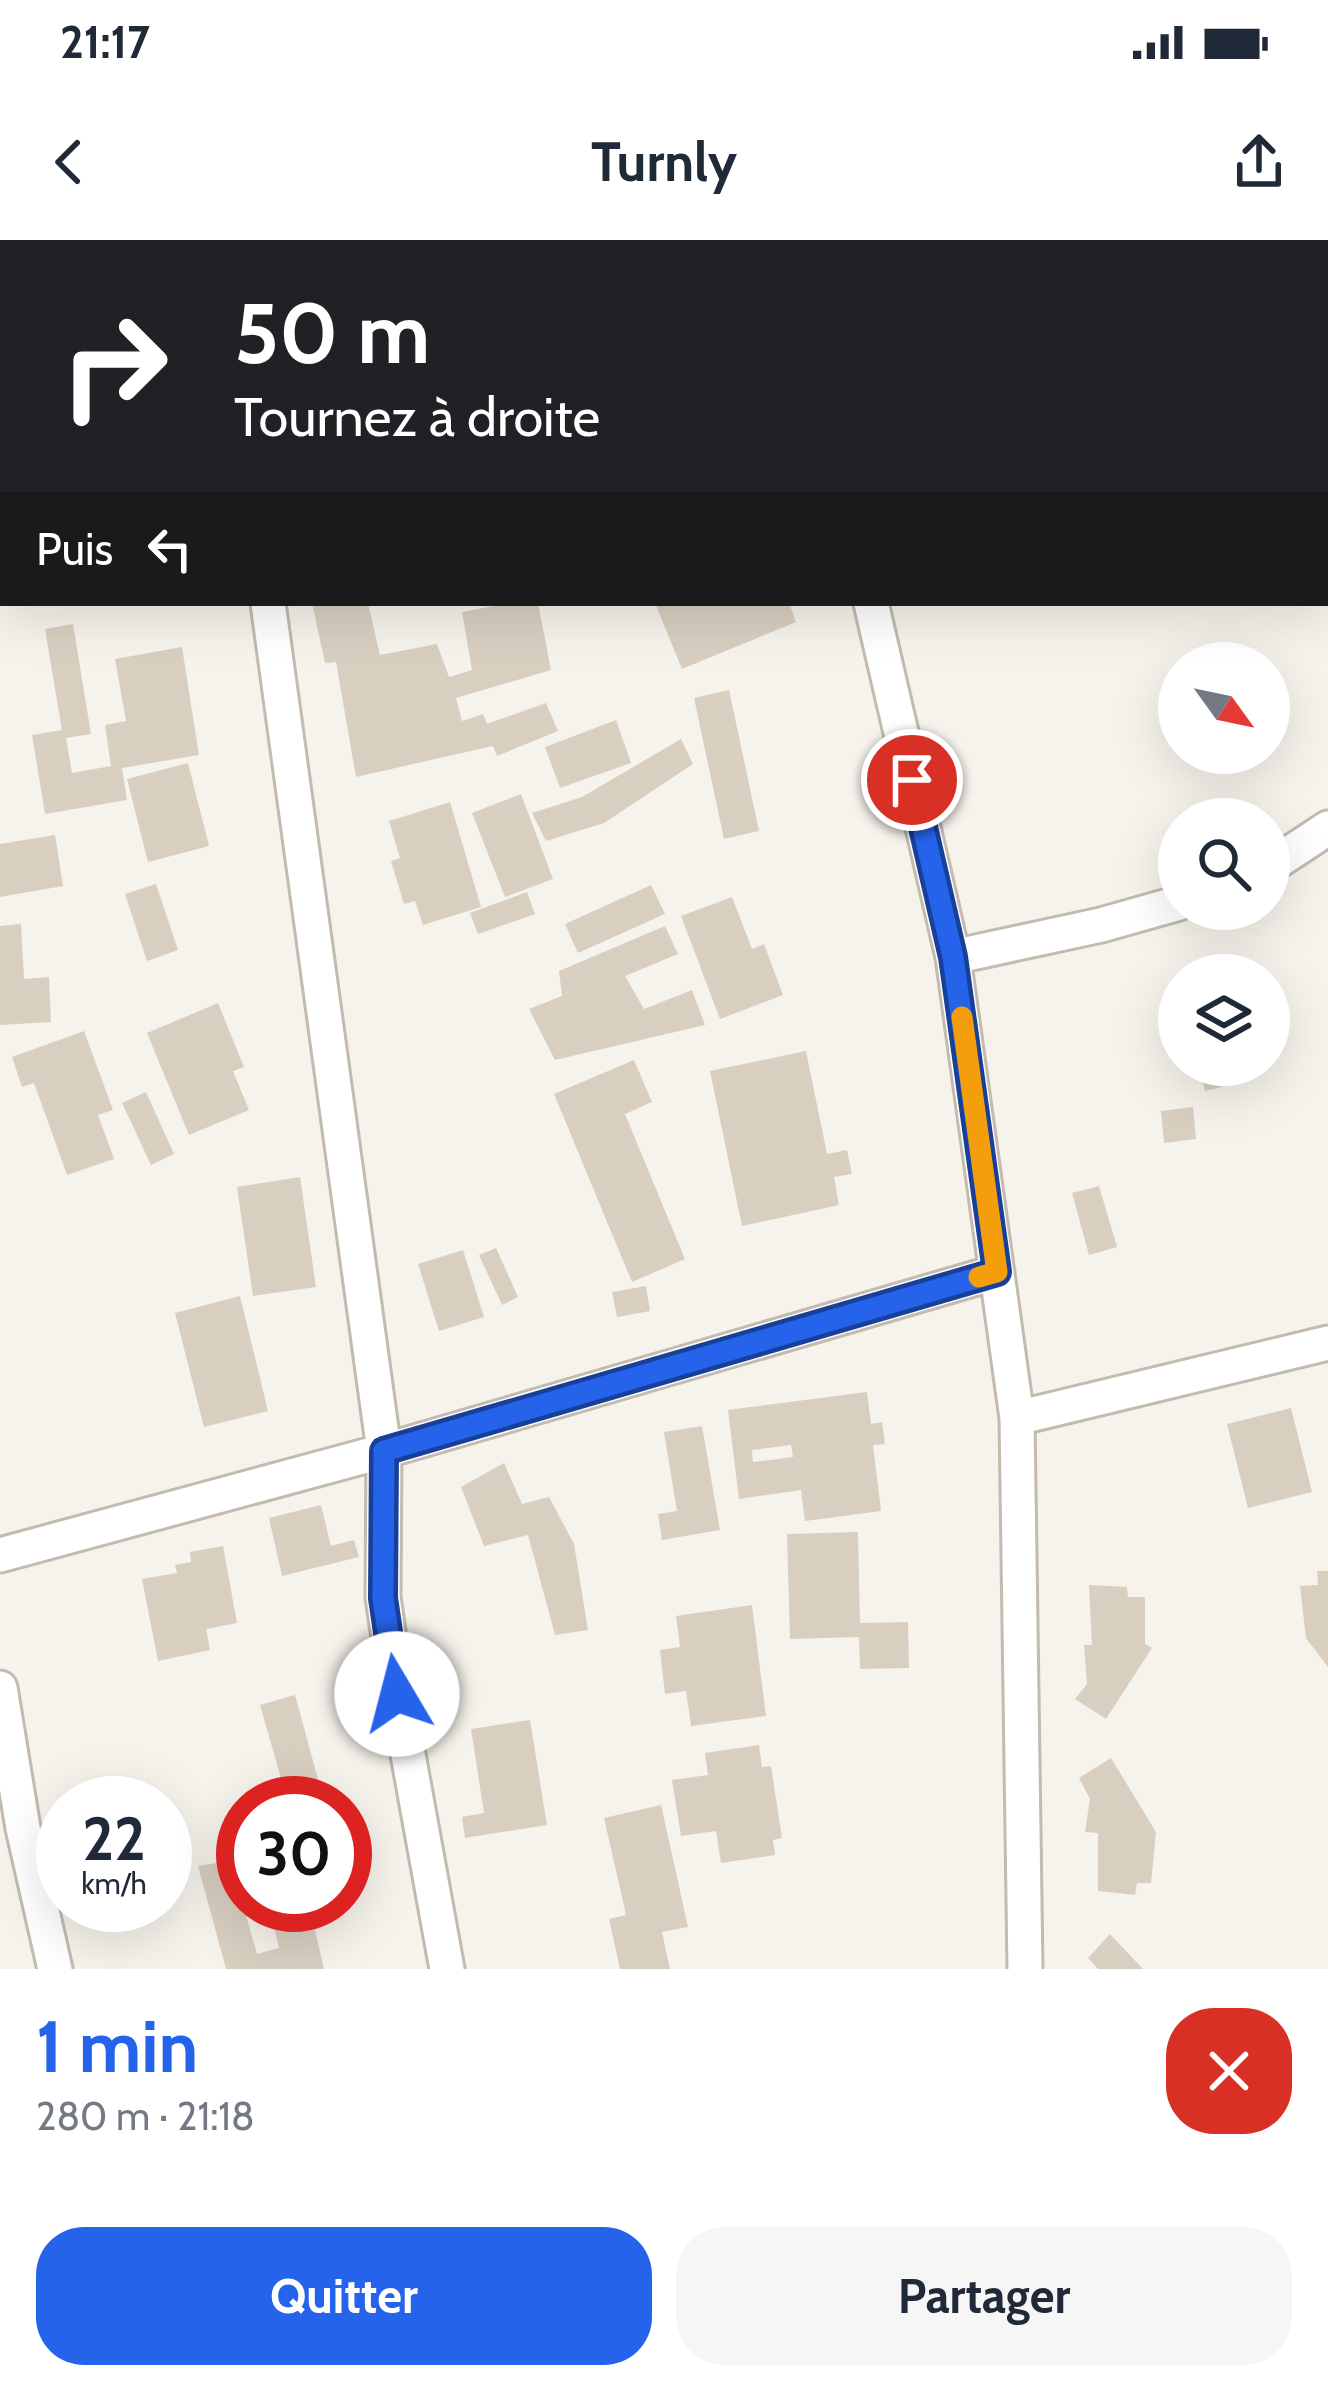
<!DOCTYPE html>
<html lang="fr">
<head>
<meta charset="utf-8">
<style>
  body { margin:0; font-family:Cabin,sans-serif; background:#f6f6f7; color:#1f2937; height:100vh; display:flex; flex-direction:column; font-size:45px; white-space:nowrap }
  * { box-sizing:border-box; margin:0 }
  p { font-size:39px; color:#747a83 }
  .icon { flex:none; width:66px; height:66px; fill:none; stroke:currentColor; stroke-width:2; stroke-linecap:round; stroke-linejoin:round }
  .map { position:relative; height:1729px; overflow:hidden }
  .side { display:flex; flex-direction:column; background:#fff; flex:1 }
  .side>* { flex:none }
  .top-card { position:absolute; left:0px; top:0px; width:1329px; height:366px; box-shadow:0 12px 48px #0002; background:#202124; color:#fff; overflow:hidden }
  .needle { width:78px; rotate:123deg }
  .tools { position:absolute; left:1158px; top:402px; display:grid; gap:24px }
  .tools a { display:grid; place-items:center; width:132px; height:132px; border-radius:50%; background:#fff; box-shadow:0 12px 48px #0002; font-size:60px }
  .speed { position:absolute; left:36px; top:1536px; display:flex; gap:24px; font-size:60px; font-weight:700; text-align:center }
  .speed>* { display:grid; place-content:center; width:156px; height:156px; border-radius:50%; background:#fff; box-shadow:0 12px 48px #0002; line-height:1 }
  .speed small { font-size:30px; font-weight:400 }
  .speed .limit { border:18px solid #d22; background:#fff; color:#111 }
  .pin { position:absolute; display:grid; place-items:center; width:102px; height:102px; color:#fff; margin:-51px; border:6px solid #fff; border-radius:50%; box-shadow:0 3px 12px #0007 }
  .me { position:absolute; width:132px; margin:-66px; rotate:352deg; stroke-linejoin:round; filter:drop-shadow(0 0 9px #0008) }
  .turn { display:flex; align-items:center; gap:42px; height:252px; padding:0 36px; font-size:54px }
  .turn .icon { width:156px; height:156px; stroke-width:2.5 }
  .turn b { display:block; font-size:84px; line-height:102px }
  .then { display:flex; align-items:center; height:114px; padding:0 36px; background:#0003; gap:24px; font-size:45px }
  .round { display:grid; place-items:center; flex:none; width:126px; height:126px; border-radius:48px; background:#f6f6f7 }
  .summary { display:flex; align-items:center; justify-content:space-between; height:204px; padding:0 36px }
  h1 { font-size:72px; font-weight:700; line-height:90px; color:#2563eb }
  .action { display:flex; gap:24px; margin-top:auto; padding:24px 36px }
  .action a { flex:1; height:138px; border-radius:48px; background:#2563eb; color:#fff; font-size:48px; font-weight:700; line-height:138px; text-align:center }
  .action a+a { background:#f6f6f7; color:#1f2937 }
  .status { display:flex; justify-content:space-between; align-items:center; height:84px; padding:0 60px; background:#fff; direction:ltr }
  .status svg { height:33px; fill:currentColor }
  header { display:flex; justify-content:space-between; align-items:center; height:156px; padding:0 36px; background:#fff; font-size:54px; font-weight:700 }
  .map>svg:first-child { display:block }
</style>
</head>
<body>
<div class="status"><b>21:17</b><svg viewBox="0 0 49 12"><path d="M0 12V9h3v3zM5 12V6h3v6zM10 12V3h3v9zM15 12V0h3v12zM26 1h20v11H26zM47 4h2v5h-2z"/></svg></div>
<header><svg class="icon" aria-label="back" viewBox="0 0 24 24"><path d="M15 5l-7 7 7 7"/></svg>Turnly<svg class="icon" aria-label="share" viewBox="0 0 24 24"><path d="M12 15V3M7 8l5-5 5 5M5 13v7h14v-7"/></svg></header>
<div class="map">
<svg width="1328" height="1729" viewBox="0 0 1328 1729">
  <rect width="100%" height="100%" fill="#f6f3ec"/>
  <path fill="#d8cfc1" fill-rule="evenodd" d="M312,363h56l12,52 57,-11 12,33 23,-7 -10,-58 48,-9h28l13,67 -95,28 6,23 21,-7 4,10 59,-21 12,28 -61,25 -4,-10 -137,31 -20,-115 -11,1z
    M655,363h134l7,19 -114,47z
    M73,384l18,110 -25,4 6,35 39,-7 -6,-41 21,-4 -11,-62 67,-12 17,108 -77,13 5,32 -82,14 -13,-79 30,-5 -17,-101z
    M729,450l30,141 -35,8 -30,-141z
    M616,480l15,43 -71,25 -15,-41z
    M681,499l12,25 -89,59 -58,18 -14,-28 50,-16z
    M188,523l21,83 -61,16 -21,-83z
    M521,554l32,85 -48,18 -33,-84z
    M450,562l31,105 -58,18 -8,-24 -11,3 -13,-43 9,-3 -11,-37z
    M55,595l8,51 -63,11v-53z
    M156,644l22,66 -31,11 -22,-67z
    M651,645l14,29 -87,39 -13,-29z
    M527,652l8,22 -57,20 -8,-21z
    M732,657l20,52 12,-5 19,51 -63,24 -39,-103z
    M21,684l3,55 25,-2 2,45 -51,3v-99z
    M665,686l13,28 -53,22 19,33 48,-19 13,35 -150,35 -26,-51 33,-13 -3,-25z
    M218,763l26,64 -11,4 16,39 -60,25 -42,-102z
    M84,791l29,79 -15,5 16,44 -47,16 -33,-92 -12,4 -10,-30z
    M806,811l21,103 20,-4 5,24 -18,3 5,28 -97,21 -32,-155z
    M634,820l18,42 -27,12 60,145 -53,23 -78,-188z
    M1199,825h18l5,22 -17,4z
    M146,852l28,62 -23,11 -29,-62z
    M1193,867l3,32 -32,4 -3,-32z
    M300,937l16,110 -63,9 -16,-109z
    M1099,946l18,61 -28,8 -17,-62z
    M496,1008l22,49 -16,8 -23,-50z
    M463,1010l21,67 -45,14 -21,-67z
    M646,1046l4,25 -33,6 -5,-25z
    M240,1056l28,115 -64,16 -29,-114z
    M867,1152l4,32 11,-2 3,22 -12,1 8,66 -76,10 -4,-31 -62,9 -11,-89zM791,1205l2,12 -40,5 -1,-12z
    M1291,1168l21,84 -64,16 -21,-84z
    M702,1186l18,104 -58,10 -4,-26 19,-3 -13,-79z
    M504,1223l18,41 27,-7 25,47 14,86 -33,5 -27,-100 -44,11 -23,-59z
    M321,1265l10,41 23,-6 5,17 -77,19 -13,-58z
    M858,1292l2,91 48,-1 1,46 -49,1 -1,-32 -69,2 -3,-105z
    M223,1306l14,77 -31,6 4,21 -52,11 -16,-82 35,-6 -2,-8 16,-3 -1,-10z
    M1317,1331h11v96l-22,-29 -6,-52 18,-1z
    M1089,1345l38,2 1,10h17v47l7,4 -46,71 -31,-20 12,-15 -3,-39h8z
    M752,1365l14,111 -75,10 -5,-35 -21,3 -5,-44 20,-3 -4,-31z
    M295,1455l23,84 -34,10 -24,-84z
    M530,1480l17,105 -82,13 -3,-21 22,-4 -13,-84z
    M759,1505l3,22 9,-1 11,72 -9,2 2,15 -54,8 -5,-32 -35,5 -9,-56 36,-5 -3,-22z
    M1111,1518l45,74 -5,51h-14l-2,12 -37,-4v-58l-13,-1 5,-33 -11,-21z
    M661,1565l27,122 -26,5 8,37h-50l-11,-50 17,-4 -22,-97z
    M243,1619v46l14,49 22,-6 -10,-43h40l15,64h-98l-28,-103z
    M1110,1694l33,35h-45l-10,-11z"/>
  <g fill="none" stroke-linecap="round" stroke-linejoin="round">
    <g stroke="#c2bbae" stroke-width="39">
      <path id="minor" d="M217,0v3
        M790,0v3
        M1326,31l2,1
        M268,363l116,848 -1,146 14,97 50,275
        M871,363l82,354 64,461 8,551
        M1269,627l59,-39
        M953,717l148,-32 78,-22
        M1017,1178l311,-75
        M0,1315l384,-104 613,-179
        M0,1448l23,140 32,141"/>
    </g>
    <use href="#minor" stroke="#fff" stroke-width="33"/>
  </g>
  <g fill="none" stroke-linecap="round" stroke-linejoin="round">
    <g stroke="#184099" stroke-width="30">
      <path id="route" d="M397,1454l-14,-96 1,-147 613,-179 -44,-315 -41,-177"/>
    </g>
    <use href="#route" stroke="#2563eb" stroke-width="21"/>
    <path stroke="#f59e0b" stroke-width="21" d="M962,777l35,255 -18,5"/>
  </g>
</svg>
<div class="tools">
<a><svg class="needle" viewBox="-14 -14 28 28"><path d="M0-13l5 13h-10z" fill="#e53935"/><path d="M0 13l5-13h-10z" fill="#747a83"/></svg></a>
<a><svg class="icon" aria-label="search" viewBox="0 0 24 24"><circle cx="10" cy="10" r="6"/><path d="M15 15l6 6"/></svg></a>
<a><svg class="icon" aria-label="layers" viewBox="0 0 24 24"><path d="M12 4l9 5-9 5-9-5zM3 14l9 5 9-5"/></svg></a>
</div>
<div class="speed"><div>22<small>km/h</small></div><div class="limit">30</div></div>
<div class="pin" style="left:912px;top:540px;background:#d93025"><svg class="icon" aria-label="arrive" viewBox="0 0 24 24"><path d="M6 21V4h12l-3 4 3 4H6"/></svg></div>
<svg class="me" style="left:397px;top:1454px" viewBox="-20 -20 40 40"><circle r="19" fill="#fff"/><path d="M0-13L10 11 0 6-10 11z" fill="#2563eb"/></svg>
<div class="top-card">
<div class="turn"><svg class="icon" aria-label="right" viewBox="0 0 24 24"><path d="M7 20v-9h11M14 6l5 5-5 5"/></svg><div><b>50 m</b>Tournez à droite</div></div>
<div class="then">Puis<svg class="icon" aria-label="left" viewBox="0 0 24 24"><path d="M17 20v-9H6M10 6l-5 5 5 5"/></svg></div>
</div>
</div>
<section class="side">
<div class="summary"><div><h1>1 min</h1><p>280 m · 21:18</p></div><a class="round" style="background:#d93025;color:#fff"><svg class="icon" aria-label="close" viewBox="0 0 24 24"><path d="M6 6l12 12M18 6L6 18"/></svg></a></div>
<div class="action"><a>Quitter</a><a>Partager</a></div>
</section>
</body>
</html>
